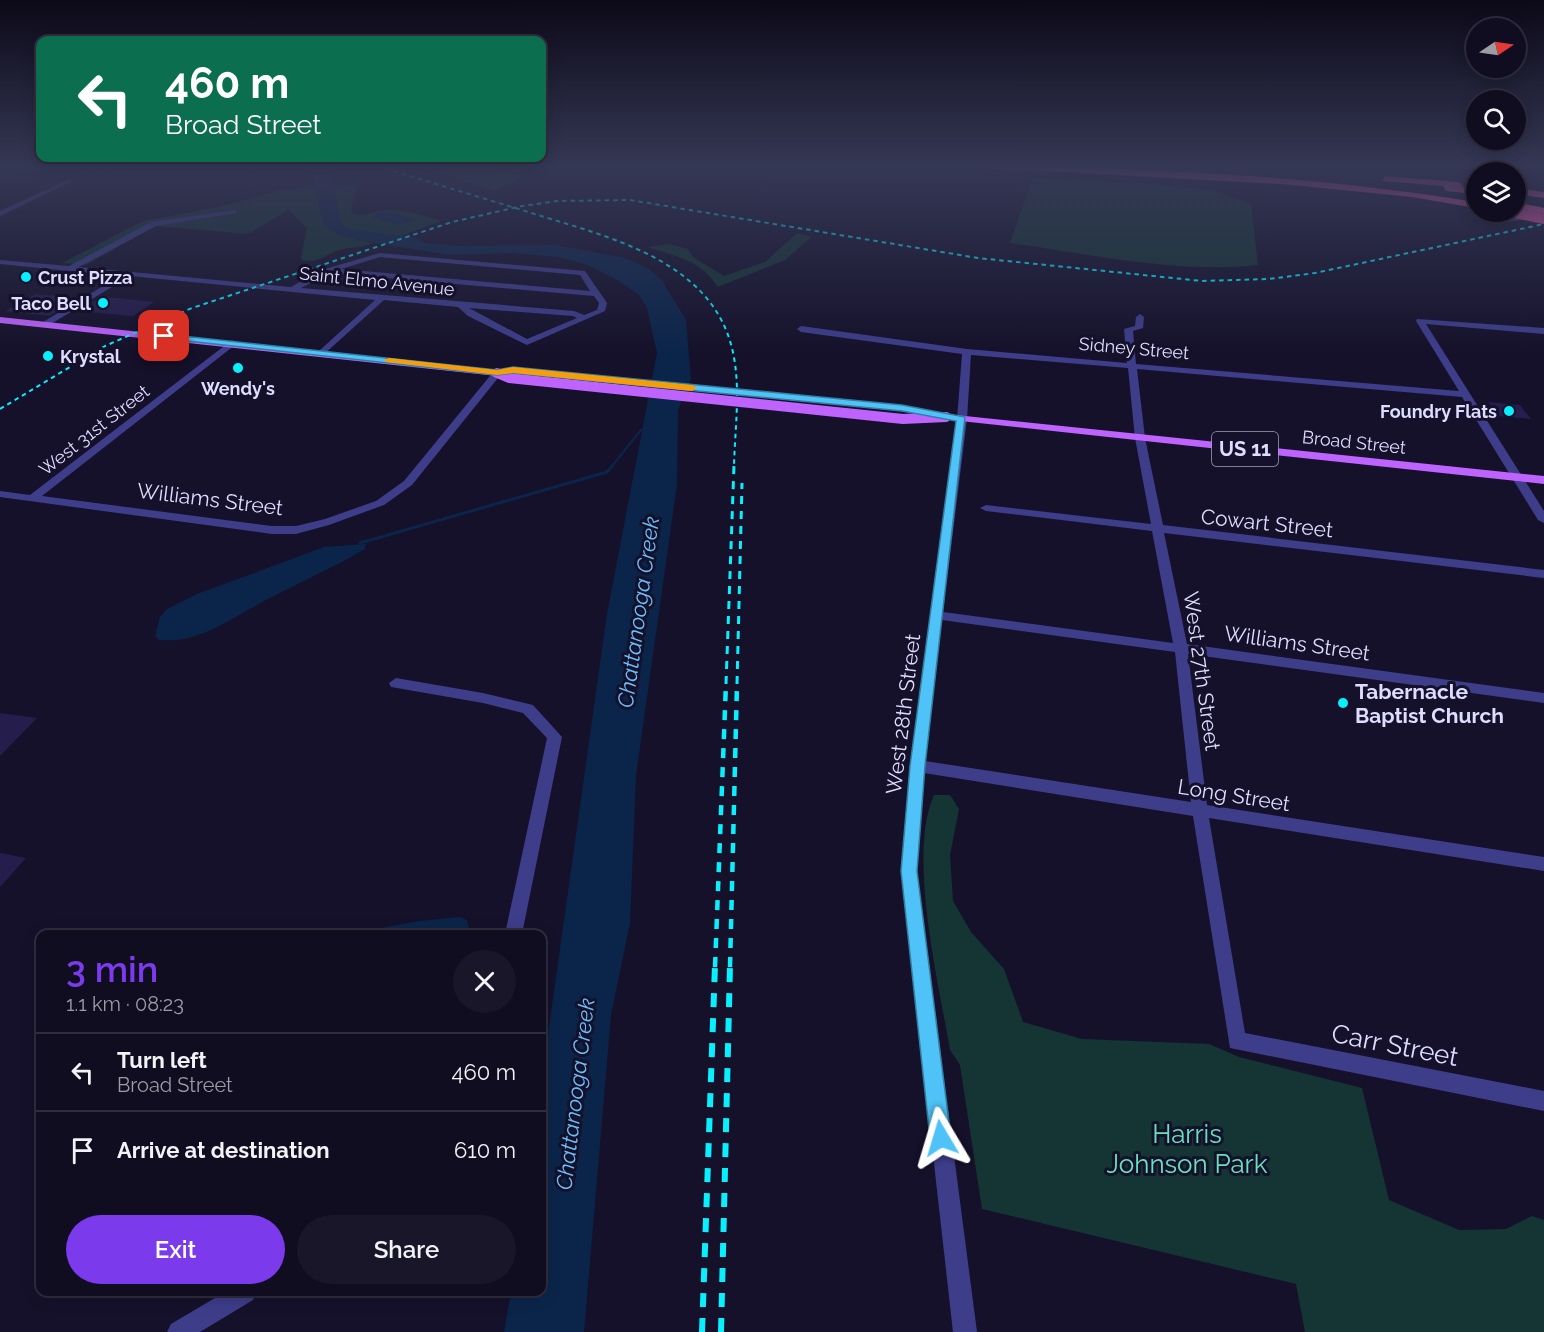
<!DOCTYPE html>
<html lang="en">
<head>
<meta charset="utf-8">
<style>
  body { margin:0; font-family:Raleway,sans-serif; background:#191629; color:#f1f3f6; height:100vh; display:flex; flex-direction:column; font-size:22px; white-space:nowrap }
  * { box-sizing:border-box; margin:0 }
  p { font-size:20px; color:#9c9ca5 }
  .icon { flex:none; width:33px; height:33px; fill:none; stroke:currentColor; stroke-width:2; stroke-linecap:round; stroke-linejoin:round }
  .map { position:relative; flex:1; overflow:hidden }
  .details { position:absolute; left:36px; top:930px; width:510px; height:366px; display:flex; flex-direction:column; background:#100d20; border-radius:12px; box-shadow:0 3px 15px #0003,0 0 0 2px #302d3e }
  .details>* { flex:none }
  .banner { position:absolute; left:36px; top:36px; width:510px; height:126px; border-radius:12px; box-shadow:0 3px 15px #0003,0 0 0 2px #302d3e; background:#0b6e4f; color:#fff; overflow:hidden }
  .needle { width:39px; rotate:77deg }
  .controls { position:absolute; left:1466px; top:18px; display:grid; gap:12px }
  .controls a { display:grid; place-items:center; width:60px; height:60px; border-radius:50%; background:#100d20; box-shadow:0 3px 15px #0003,0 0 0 2px #302d3e; font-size:30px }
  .pin { position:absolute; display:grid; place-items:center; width:51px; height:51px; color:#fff; margin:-26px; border-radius:12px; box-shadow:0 3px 9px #0006 }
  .me { position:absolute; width:66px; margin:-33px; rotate:353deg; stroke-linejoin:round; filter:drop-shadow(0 0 4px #0008) }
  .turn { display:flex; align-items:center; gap:21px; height:126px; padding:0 30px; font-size:27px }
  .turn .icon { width:78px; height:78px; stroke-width:2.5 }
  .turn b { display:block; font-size:42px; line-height:51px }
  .round { display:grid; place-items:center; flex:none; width:63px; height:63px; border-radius:32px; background:#191629 }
  .summary { display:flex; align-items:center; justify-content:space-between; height:102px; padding:0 30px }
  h1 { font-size:36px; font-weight:600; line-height:45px; color:#7c3aed }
  .primary-button { display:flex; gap:12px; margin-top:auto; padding:12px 30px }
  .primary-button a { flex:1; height:69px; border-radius:36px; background:#7c3aed; color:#fff; font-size:24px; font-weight:600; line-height:69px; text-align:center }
  .primary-button a+a { background:#191629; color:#f1f3f6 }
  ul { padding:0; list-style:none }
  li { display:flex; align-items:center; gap:18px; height:78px; padding:0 30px; border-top:2px solid #302d3e }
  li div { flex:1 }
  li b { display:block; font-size:22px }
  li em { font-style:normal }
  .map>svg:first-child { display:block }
</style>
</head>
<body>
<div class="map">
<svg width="1544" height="1332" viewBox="0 0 1544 1332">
  <rect width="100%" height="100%" fill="#15112b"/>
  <path fill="#143533" d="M419,167h58l47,9 -28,15z
    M1033,178l121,6 58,6 39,14 7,61c-78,9 -170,-11 -248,-22z
    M358,185l-7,24 3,5c13,3 23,-4 37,-4 18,0 34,6 50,11l-43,16 -50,-8 -8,-7 -7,-36z
    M316,187l7,37 36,16 14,3c-13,5 -22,4 -33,7 -15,4 -20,13 -37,11l-2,-3 6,-30 -19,-18 -40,24 -93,-8 -69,39 -24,-2 81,-42 75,-14 66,-18z
    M797,233l14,4 -26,23 -67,27c-20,-29 -40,-29 -70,-40l21,-3 19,5 5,8 31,19 41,-14z
    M934,795h16l9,14 -9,46 3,46 18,31 33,37 19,53 59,17 127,5 30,13 123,31 27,112 70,30 47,-1 26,-13 12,4v112h-239l-9,-48 -314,-75 -22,-144 -10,-15c-11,-66 -43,-196 -16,-255z"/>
  <path fill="#0b254a" d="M12,166h119v1l-56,7 -56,-3z
    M303,167h26l11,55 8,7 65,8 12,6 32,3 99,-1 69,13 24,11 12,10 25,41 5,59 -13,31 -1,74 -41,291 -6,148 -19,92 -27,317h-80l7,-40h31v-215l65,-463 50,-261 -10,-45 -8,-13 -23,-16 -31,-15 -27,-7 -46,-4 -63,2 -90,-15 -20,-5 -16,-11 -10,-48z
    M389,212l29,8 -22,5 -24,-8 5,-4z
    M366,544l-1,5c-30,18 -61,31 -91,47 -38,18 -72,48 -115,44l-4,-4 5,-19 7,-8 30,-15 127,-47z
    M460,917l7,3 3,14h-121l70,-13z"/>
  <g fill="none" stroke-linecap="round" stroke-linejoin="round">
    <path stroke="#0b254a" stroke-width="2" d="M612,466l29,-36h6"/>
    <path stroke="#0b254a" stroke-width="3" d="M360,543l247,-71 6,-7"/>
  </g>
  <path fill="#251d4c" d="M36,294l43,4 -30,18 -44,-5z
    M107,297l47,5 -21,14 -56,-5 19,-11z
    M1488,402l32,3 11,14 -33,-3z
    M0,713l37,5 -37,38z
    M0,853l26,5 -26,29z"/>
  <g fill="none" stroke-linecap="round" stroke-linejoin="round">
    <path fill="#3d3d8a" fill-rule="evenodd" d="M1536,166h8v3l-7,-2z
      M68,180l5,1 -73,35v-5z
      M235,210l2,3 -81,13 -77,41 212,20 27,-16 62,-18 205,18 22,32 -2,8 -78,34 -59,-29 -10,-9 -74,-7 -62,56 -3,-1v-4l56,-51 -245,-24 -84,51 -4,-3 1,-2 77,-46 -120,-12v-4l69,6 82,-44zM380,257l200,18 10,16 -249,-22zM330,273l264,23 5,7 -2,7 -13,5 -10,-4 -273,-23zM469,308l104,8 4,2 -50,21z
      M1537,215l2,1v2l-41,5 -4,-2z
      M1140,314l4,3 -1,11 -10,3 3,33 323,27 -43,-70 1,-2 127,9v6l-118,-10 118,187v12l-6,-3 -76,-123 -325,-28 8,69 18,87 381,45v8l-380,-45 23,111 357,49v10l-356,-49 19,151 337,52v14l-335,-53 36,215 299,58v20l-314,-63 -37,-232 -269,-43 -7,98 60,461h-24l-52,-461 9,-105 47,-347 5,-65 -161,-22 -4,-3 4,-3 166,23 160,14 -3,-34 11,-3 1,-9zM971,355l157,13 7,70 16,86 -165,-19 -6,3 6,3 166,20 21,112 -230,-31 24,-193zM942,620l233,32 16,150 -266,-41z
      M232,340l4,3 -1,2 -193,151 230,30h24l29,-7 51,-18 28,-20 90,-110 8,2 -90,112 -28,20 -55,20 -33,9h-24l-272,-37v-6l30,4z
      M396,678l87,15 50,12 29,32 -40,197h-17l42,-196 -24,-25 -40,-10 -92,-16 -2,-4z
      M225,1292h31l-3,8 -53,32h-33l4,-8z"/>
    <path fill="#be63fe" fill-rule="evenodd" d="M0,317l497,53 5,3 -5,3 -497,-53z
      M946,414l598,62v8l-602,-65v-4z"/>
    <path fill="#fe57af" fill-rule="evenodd" d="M951,166c175,0 352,8 525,36v6l-64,-11 -130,-13z
      M1385,176l74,6 4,3 -1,2 14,1v6l-30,-3 -3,-5 -61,-5z
      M1515,188l29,4v6l-29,-4z
      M1515,202l29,6v6l-29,-6z"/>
    <path stroke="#08f0fe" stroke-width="2" stroke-dasharray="4.5 4" stroke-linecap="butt" d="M377,166c49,15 99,30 148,45 72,23 174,44 203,124 15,41 7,88 6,131
      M0,409l105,-63 87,-38 260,-86 70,-16 35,-5 73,-1 348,58 224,23 67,-2 46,-6 229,-49"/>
    <path stroke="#08f0fe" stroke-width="3" stroke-dasharray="8 7" stroke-linecap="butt" d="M726,684l8,-219
      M737,684l5,-201"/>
    <path stroke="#08f0fe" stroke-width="4.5" stroke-dasharray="10 9" stroke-linecap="butt" d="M715,967l11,-284
      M730,967l7,-284"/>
    <path stroke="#08f0fe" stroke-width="6" stroke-dasharray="14 11" stroke-linecap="butt" d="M702,1332l13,-367
      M721,1332l9,-367"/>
    <path stroke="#be63fe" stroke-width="10" d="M497,373l12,5 394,41 43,-2"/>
    <path stroke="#fe57af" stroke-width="10" d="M1510,212l34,7"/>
  </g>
  <linearGradient id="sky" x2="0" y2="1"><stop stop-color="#0c0918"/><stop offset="0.47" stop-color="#353855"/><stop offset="1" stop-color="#353855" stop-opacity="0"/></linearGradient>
  <rect width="1544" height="353" fill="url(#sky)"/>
  <path fill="#4fc3f7" stroke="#337fa1" stroke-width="1.5" d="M164,334l333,36 16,-3 389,38 63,12 -40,349 -8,105 34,267 -3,7 -7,3 -8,-3 -3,-7 -29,-267 9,-105 46,-345 -54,-10 -389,-38 -16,2 -337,-37v-3z"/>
  <path fill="#f59e0b" d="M389,358l108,12 16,-3 179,18 5,3 -5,3 -179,-18 -16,2 -111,-13 -2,-2z"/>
  <g fill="#08f0fe" stroke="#15112b" stroke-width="2">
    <circle cx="26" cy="277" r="6"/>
    <circle cx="103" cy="303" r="6"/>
    <circle cx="48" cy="356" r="6"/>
    <circle cx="238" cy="368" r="6"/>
    <circle cx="1509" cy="411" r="6"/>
    <circle cx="1343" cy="703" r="6"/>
  </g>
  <g text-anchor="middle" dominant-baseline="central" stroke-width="6" stroke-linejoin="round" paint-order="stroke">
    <g font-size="18" font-weight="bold" fill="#dedcff" stroke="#15112b" text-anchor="start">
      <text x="38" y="277">Crust Pizza</text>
      <text x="91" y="303" text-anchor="end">Taco Bell</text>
      <text x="60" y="356">Krystal</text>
      <text x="238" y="388" text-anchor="middle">Wendy's</text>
      <text x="1497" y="411" text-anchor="end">Foundry Flats</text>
    </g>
    <g font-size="18" fill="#dedcff" stroke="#15112b">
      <text transform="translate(377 281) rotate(6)">Saint Elmo Avenue</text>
      <text transform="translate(1134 348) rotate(5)">Sidney Street</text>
      <text transform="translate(94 430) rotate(-38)">West 31st Street</text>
      <text transform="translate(1354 442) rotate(6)">Broad Street</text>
    </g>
    <rect fill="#15112b" stroke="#a29fbf" stroke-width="1.5" x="1212" y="432" width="66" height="34" rx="4.5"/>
    <g font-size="20" font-weight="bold" fill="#dedcff">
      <text x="1245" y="449">US 11</text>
    </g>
    <g font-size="21" fill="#dedcff" stroke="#15112b">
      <text transform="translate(210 499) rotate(7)">Williams Street</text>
      <text transform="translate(1267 523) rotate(6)">Cowart Street</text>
      <text transform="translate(1297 643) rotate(8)">Williams Street</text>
      <text transform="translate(1202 671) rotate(82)">West 27th Street</text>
      <text transform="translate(903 714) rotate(-83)">West 28th Street</text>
      <text transform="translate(1234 795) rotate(9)">Long Street</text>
    </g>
    <g font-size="21" font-weight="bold" fill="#dedcff" stroke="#15112b" text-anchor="start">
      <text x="1355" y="691">Tabernacle<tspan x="1355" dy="24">Baptist Church</tspan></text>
    </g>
    <g font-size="22" font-style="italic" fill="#6ac0fe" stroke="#15112b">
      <text transform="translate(638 612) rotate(-82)">Chattanooga Creek</text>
      <text transform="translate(575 1094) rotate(-83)">Chattanooga Creek</text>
    </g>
    <g font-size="26" fill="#dedcff" stroke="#15112b">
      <text transform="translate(1395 1045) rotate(11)">Carr Street</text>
    </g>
    <g font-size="26" fill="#66e1bd" stroke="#15112b">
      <text x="1187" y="1134">Harris<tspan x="1187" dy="30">Johnson Park</tspan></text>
    </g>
  </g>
</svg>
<div class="controls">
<a><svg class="needle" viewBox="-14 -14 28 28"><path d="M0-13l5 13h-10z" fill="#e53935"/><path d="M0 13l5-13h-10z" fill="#9c9ca5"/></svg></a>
<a><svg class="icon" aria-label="search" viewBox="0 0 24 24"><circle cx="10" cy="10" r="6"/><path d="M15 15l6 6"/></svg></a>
<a><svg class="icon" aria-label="layers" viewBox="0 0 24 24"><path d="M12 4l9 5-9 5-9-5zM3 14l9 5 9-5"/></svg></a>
</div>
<div class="pin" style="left:164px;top:336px;background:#d93025"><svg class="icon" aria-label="arrive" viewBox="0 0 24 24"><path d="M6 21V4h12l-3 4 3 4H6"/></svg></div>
<svg class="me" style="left:941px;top:1138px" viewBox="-20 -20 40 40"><path d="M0-17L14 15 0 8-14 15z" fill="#4fc3f7" stroke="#fff" stroke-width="4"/></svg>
<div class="banner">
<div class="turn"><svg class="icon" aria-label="left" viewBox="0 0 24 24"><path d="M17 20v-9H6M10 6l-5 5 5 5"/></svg><div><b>460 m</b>Broad Street</div></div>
</div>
<section class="details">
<div class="summary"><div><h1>3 min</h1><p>1.1 km · 08:23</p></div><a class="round"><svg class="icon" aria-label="close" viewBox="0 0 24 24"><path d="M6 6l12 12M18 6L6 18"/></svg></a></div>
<ul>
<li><svg class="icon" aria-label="left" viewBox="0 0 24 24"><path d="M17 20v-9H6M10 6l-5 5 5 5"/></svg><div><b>Turn left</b><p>Broad Street</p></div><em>460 m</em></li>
<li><svg class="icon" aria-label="arrive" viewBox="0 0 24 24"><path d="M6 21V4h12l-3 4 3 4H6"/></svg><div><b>Arrive at destination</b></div><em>610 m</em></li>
</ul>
<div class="primary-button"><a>Exit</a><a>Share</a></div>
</section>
</div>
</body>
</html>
